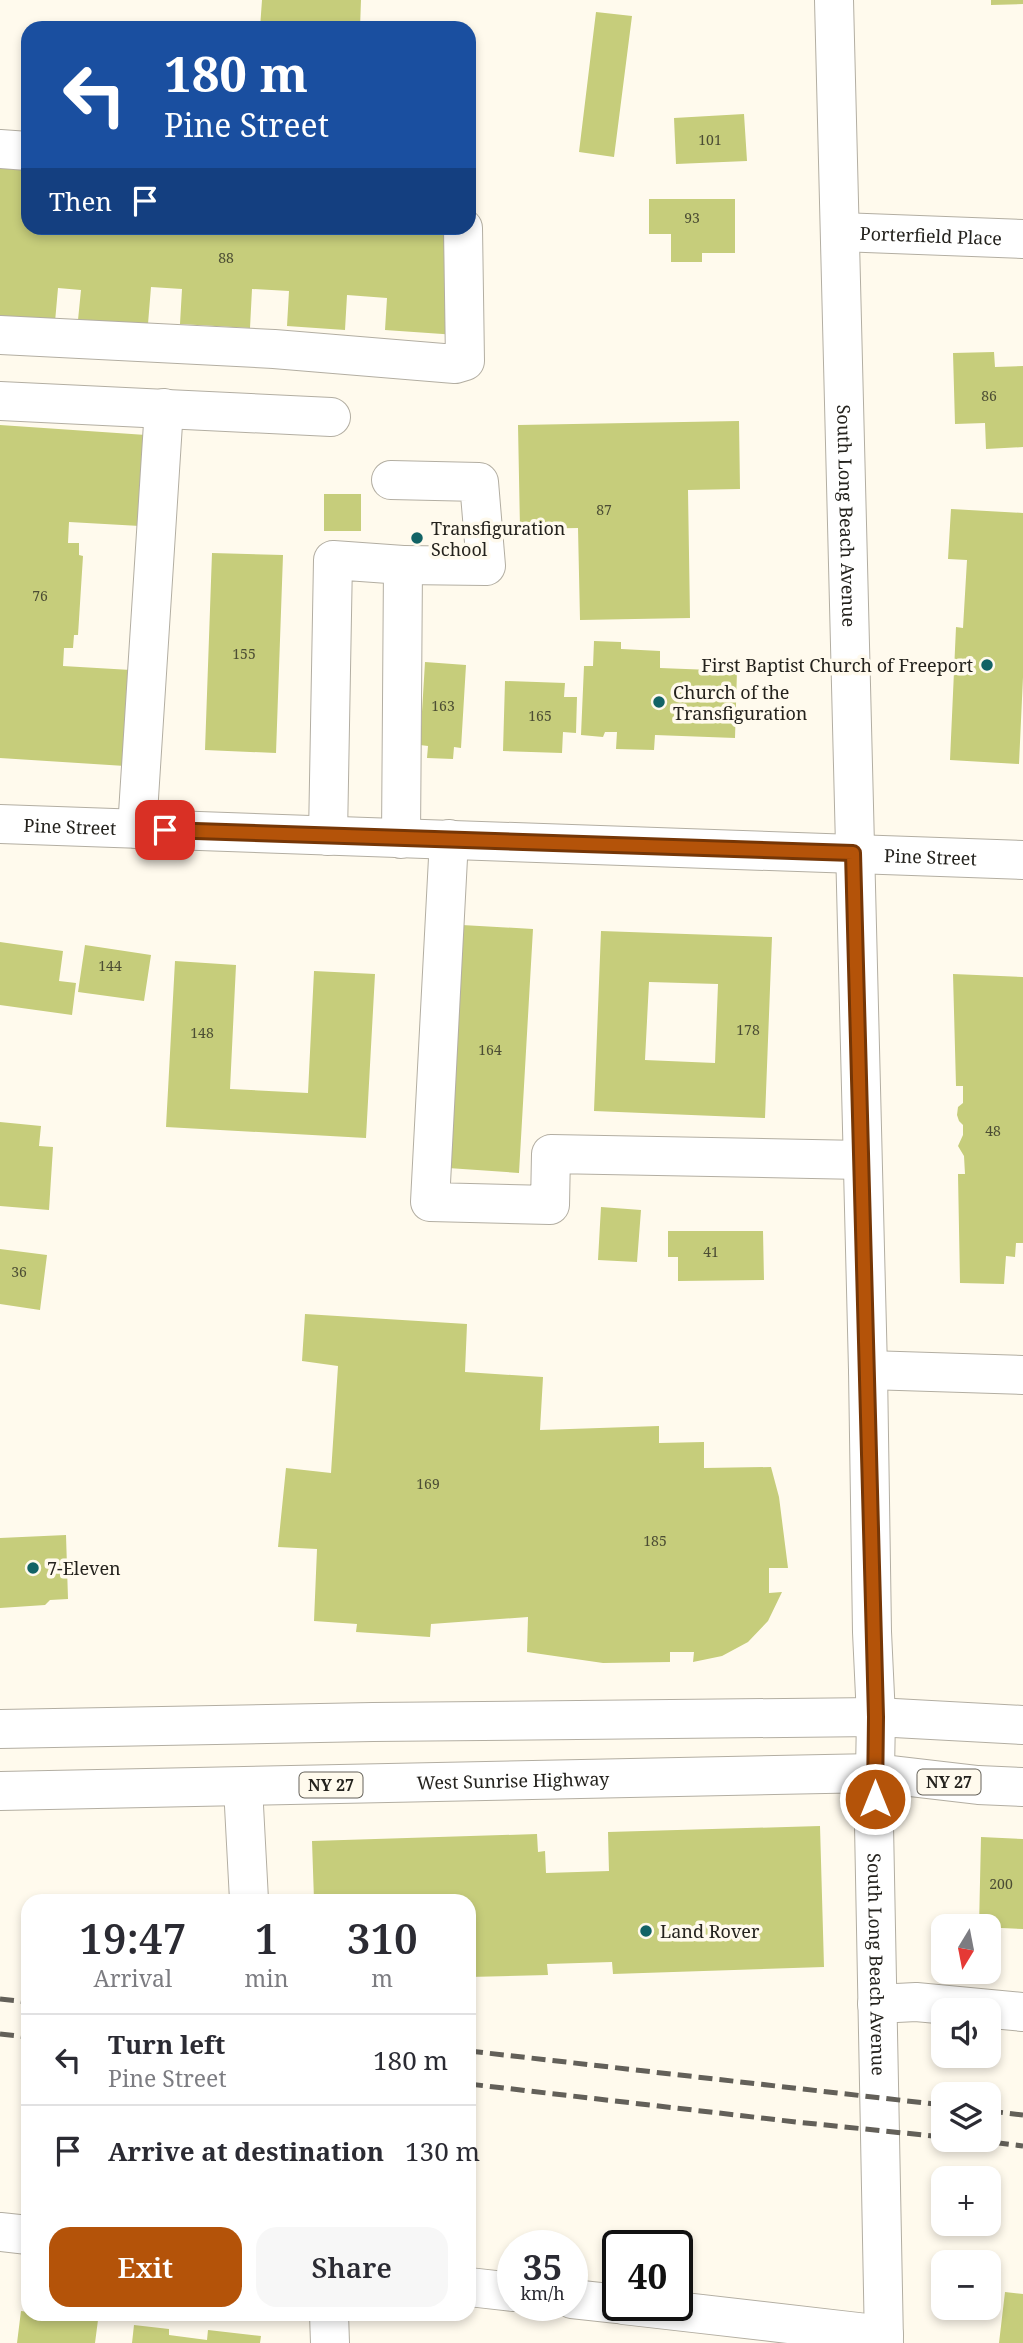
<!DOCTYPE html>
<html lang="en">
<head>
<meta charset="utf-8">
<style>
  body { margin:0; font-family:"Noto Serif",serif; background:#f7f7f7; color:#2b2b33; height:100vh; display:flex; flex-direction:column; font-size:26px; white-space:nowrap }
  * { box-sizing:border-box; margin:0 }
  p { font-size:23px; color:#7c7c81 }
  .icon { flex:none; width:38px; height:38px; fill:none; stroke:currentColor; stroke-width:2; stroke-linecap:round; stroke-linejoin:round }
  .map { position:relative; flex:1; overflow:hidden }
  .sheet { position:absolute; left:21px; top:1894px; width:455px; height:427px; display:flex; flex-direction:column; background:#fff; border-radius:21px; box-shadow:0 4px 10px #0003 }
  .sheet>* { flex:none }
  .banner { position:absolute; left:21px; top:21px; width:455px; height:214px; border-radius:21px; box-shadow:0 4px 10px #0003; background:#1a4fa0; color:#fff; overflow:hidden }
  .needle { width:46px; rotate:190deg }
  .fabs { position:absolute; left:931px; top:1914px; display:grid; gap:14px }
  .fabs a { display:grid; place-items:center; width:70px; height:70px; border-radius:14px; background:#fff; box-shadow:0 4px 10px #0003; font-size:35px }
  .speed { position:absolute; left:497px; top:2230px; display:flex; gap:14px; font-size:35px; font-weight:700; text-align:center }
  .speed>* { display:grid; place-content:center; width:91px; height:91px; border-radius:50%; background:#fff; box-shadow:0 4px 10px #0003; line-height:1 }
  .speed small { font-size:18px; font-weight:400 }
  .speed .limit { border:4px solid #111; border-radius:10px; background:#fff; color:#111 }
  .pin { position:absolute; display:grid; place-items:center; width:60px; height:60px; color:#fff; margin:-30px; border-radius:14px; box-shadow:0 4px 10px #0006 }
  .me { position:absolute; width:77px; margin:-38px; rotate:0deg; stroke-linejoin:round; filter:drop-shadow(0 0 5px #0008) }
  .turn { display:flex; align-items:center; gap:24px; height:147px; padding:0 28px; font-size:32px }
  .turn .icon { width:91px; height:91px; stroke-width:2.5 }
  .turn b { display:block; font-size:49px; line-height:60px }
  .then { display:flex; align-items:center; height:66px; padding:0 28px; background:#0003; gap:14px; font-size:26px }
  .eta { display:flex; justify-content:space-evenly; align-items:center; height:119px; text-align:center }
  .eta b { font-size:42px; font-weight:600; line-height:49px }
  .primary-button { display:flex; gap:14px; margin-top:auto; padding:14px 28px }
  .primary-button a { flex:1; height:80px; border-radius:21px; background:#b45309; color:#fff; font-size:28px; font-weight:600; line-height:80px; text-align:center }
  .primary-button a+a { background:#f7f7f7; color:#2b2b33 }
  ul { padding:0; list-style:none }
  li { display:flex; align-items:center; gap:21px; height:91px; padding:0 28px; border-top:2px solid #e1e1e2 }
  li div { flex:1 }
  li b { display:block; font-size:26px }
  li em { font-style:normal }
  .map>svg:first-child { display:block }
</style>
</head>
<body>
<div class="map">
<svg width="1023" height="2343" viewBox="0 0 1023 2343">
  <rect width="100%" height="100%" fill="#fffaed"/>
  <path fill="#c6cd7b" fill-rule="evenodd" d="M262,0h99l-1,28h-100z
    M991,0h32v4l-32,1z
    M596,12l36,4 -18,141 -35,-5z
    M744,114l3,47 -71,3 -2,-46z
    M0,167l28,2v59h424l5,107 -72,-5 2,-32 -40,-3 -2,35 -58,-4 2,-35 -37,-2 -2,39 -70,-4 2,-35 -31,-2 -3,37 -70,-4 3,-30 -23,-2 -3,34 -55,-4z
    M649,199h86v54h-33v9h-31v-28h-22z
    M994,352l1,15 28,-1v81l-37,2 -1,-26 -30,1 -2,-71z
    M739,421l1,68 -52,1 2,128 -110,2 -2,-92 -58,1 -2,-104z
    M0,425l146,10 -6,91 -71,-4 -1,21h11v12l4,1 -5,79h-4l-1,13h-9l-1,18 68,4 -6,96 -125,-8z
    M324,494h37v37h-37z
    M951,509l72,4v164l-4,87 -69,-4 6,-133 7,1 4,-68 -19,-1z
    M212,553l71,2 -7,198 -71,-3z
    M594,641l27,1v7l39,2v17l77,3 -2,67 -80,-3 -1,15 -38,-1 1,-17h-12l-2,5 -22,-2 3,-69h9z
    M425,662l41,3 -5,83 -7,-1 -1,12 -26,-1 1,-12 -8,-1z
    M505,681l60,2 -1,14h13l-1,36 -13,-1 -1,21 -59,-2z
    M462,925l71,4 -14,244 -71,-5z
    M601,931l171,6 -7,181 -171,-7zM649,982l69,2 -3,79 -70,-3z
    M0,942l63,9 -4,30 17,2 -4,32 -72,-10z
    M85,945l66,10 -7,46 -66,-9z
    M175,961l61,4 -6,124 78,4 6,-122 61,3 -9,164 -200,-11z
    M953,974l70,3v266h-7l-1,14 -9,-1 -2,28 -44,-1 -2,-109h7l-1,-18 -6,-10 5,-11v-10l-4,-4 -2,-6 1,-8 5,-4v-17h-7z
    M0,1122l41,4 -2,20 14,1 -4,63 -49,-4z
    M601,1207l40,3 -4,52 -39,-2z
    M668,1231h95l1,49 -86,1v-24h-10z
    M0,1249l47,6 -7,55 -40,-6z
    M305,1314l162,10 -2,48 78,5 -3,53 119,-4v17l45,-1v26l67,-1 8,30 9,71h-19v25l13,-1 -14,29 -20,21 -26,14 -29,6 1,-10h-24v10l-67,1 -76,-11 1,-35 -97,7 -1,13 -74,-5 1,-8 -43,-3 3,-72 -39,-2 8,-79 45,5 7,-107 -36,-5z
    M66,1535l2,64 -18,1 -5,5 -45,3v-70z
    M820,1826l4,141 -211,7 -1,-12 -65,2 1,11 -79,2v-77h-155l-2,-59 225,-7 1,18 7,-1 1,22 63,-2 -1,-39z
    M981,1837l42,2v90l-44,-2z
    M1005,2292l18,2v49h-24z
    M21,2311l77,9 -3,23h-78z
    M134,2325l35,4v6l38,5 1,-10 53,6 -1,7h-128z"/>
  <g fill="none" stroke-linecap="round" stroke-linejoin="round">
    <g stroke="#b3aea2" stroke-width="40">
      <g id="minor">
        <path id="s1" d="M834,0l34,1370 4,262 4,85 -2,108 10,518"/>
        <path d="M0,149l28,2"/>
        <path id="s2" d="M840,232l183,7"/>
        <path d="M0,335l274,14 181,15 10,-3 -2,-133"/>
        <path d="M0,401l331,16"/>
        <path d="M391,480l88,2 7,84 -83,-1"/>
        <path id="s3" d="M0,824l1023,36"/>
        <path d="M137,829l27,-421"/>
        <path d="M328,836l5,-276 70,5 -2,274"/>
        <path d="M449,839l-19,363 120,3 1,-51 311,6"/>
        <path d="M868,1370l155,5"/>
        <path d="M243,1787l6,113"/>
        <path d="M877,2004l39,-2 107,10"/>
        <path d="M0,2232l28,3"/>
        <path d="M469,2287l44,5"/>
        <path d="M572,2299l46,5"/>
        <path d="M623,2305l261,30"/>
        <path d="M329,2314l1,29"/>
      </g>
    </g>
    <g stroke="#b3aea2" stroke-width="40">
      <g id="highway">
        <path d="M0,1729l373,-7 503,-5 147,8"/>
        <path id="s4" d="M0,1791l875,-18 103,12 45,2"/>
      </g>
    </g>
    <use href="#minor" stroke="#fff" stroke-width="38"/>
    <use href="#highway" stroke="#fff" stroke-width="38"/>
    <path stroke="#636059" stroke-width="5" stroke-dasharray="14 7" stroke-linecap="butt" d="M0,1999l28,3
      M0,2034l28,3
      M469,2051l474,54
      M469,2084l327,38 147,15
      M989,2111l34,4
      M974,2140l49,6"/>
  </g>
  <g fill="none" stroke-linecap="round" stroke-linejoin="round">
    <g stroke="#753606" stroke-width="18">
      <path id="route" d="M165,830l688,23 23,864 -1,82"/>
    </g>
    <use href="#route" stroke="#b45309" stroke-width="12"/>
  </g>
  <g fill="#126365" stroke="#fffaed" stroke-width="2.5">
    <circle cx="417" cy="538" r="7"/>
    <circle cx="987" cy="665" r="7"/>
    <circle cx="659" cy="702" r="7"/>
    <circle cx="33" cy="1568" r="7"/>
    <circle cx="646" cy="1931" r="7"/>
  </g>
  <g text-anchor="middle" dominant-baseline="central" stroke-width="7" stroke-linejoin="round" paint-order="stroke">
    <g font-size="14" fill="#4c4d34">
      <text x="710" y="139">101</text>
      <text x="692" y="217">93</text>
      <text x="226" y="257">88</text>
      <text x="989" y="395">86</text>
      <text x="604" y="509">87</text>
      <text x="40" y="595">76</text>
      <text x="244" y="653">155</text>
      <text x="443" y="705">163</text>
      <text x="540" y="715">165</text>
      <text x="110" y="965">144</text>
      <text x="748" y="1029">178</text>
      <text x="202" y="1032">148</text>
      <text x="490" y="1049">164</text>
      <text x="993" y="1130">48</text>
      <text x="711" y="1251">41</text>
      <text x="19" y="1271">36</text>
      <text x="428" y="1483">169</text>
      <text x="655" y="1540">185</text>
      <text x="1001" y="1883">200</text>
    </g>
    <g fill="#fffaed" stroke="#66635b" stroke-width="2">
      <rect x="917.5" y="1769.5" width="63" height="25" rx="5"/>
      <rect x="299.5" y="1772.5" width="63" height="25" rx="5"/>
    </g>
    <g font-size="16" font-weight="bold" fill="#24221d">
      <text x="949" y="1782">NY 27</text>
      <text x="331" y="1785">NY 27</text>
    </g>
    <g font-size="18" fill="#24221d" stroke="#fffaed">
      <text stroke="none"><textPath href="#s2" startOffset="91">Porterfield Place</textPath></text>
      <text stroke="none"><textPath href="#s1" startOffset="516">South Long Beach Avenue</textPath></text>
      <text stroke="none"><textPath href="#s3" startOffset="70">Pine Street</textPath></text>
      <text stroke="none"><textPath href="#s3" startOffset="931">Pine Street</textPath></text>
      <text stroke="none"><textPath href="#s4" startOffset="513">West Sunrise Highway</textPath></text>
      <text stroke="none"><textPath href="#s1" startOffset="1965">South Long Beach Avenue</textPath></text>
    </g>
    <g font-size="18" fill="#24221d" stroke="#fffaed" text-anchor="start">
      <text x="431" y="528">Transfiguration<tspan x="431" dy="21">School</tspan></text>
      <text x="973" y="665" text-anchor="end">First Baptist Church of Freeport</text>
      <text x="673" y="692">Church of the<tspan x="673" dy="21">Transfiguration</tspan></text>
      <text x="47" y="1568">7-Eleven</text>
      <text x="660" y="1931">Land Rover</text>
    </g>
  </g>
</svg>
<div class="fabs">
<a><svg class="needle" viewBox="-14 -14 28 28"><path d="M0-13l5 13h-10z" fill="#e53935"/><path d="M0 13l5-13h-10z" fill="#7c7c81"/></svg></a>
<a><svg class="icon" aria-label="sound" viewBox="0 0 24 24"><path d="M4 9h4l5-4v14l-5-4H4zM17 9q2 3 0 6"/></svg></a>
<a><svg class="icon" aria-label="layers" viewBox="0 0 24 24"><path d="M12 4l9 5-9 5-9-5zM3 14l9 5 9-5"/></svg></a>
<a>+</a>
<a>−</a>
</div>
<div class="speed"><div>35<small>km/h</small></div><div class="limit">40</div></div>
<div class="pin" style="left:165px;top:830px;background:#d93025"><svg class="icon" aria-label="arrive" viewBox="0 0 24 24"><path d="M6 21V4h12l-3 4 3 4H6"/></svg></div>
<svg class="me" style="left:875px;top:1799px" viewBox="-20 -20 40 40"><circle r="17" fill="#b45309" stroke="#fff" stroke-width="3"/><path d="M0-11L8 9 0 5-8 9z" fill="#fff"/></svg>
<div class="banner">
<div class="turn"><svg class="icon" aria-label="left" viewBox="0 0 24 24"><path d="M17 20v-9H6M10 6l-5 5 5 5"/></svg><div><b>180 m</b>Pine Street</div></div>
<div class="then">Then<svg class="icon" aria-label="arrive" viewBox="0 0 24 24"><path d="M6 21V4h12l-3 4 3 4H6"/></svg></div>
</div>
<section class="sheet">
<div class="eta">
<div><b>19:47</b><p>Arrival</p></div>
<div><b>1</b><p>min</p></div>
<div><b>310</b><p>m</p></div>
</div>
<ul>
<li><svg class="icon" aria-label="left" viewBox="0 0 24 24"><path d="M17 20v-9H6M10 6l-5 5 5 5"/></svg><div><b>Turn left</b><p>Pine Street</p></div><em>180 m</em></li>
<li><svg class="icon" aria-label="arrive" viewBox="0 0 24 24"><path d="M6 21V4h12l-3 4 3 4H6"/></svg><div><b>Arrive at destination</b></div><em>130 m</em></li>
</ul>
<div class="primary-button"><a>Exit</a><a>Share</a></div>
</section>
</div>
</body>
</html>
